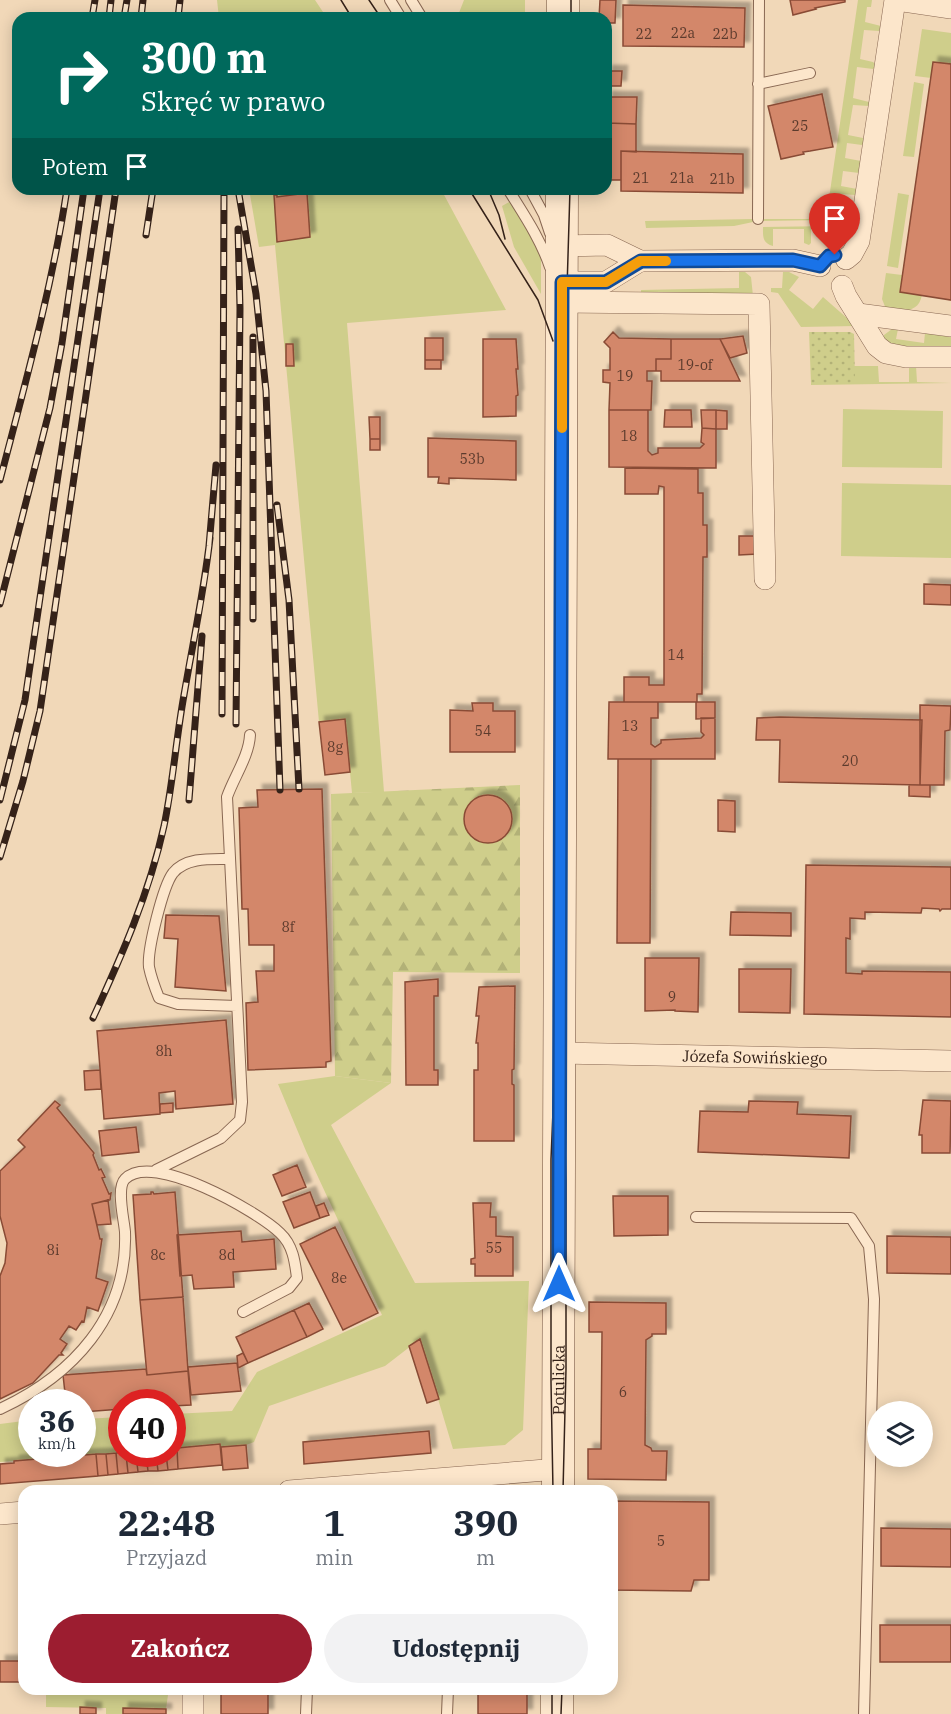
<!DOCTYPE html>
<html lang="pl">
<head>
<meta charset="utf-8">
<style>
  body { margin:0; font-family:"IBM Plex Serif",serif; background:#f2f2f3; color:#1f2937; height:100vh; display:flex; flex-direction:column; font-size:22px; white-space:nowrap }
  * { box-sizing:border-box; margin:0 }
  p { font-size:20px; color:#747a83 }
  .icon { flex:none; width:33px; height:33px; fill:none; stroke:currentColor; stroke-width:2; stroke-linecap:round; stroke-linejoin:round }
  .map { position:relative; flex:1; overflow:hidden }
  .sheet { position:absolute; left:18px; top:1485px; width:600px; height:210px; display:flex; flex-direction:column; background:#fff; border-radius:18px; box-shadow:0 3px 15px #0003 }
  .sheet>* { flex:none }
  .hud { position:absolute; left:12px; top:12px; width:600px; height:183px; border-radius:18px; box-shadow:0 3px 15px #0003; background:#00695c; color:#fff; overflow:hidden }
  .buttons { position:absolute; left:867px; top:1401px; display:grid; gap:12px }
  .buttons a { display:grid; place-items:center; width:66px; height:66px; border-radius:50%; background:#fff; box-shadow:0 3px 15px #0003; font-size:30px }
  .speed { position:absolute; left:18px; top:1389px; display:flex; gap:12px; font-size:30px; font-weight:700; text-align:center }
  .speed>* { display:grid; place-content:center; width:78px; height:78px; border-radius:50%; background:#fff; box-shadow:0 3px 15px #0003; line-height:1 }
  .speed small { font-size:15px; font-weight:400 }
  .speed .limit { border:9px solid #d22; background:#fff; color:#111 }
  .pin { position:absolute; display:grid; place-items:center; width:51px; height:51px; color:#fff; margin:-62px -26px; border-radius:50% 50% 50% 0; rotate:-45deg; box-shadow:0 0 6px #0007 }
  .pin .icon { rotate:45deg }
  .me { position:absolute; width:66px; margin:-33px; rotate:0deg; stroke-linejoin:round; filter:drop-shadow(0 0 4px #0008) }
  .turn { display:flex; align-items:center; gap:21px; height:126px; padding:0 30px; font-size:27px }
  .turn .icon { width:78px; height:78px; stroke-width:2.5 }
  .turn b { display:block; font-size:42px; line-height:51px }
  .then { display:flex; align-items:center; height:57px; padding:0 30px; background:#0003; gap:12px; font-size:22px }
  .eta { display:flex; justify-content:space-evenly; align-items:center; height:102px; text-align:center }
  .eta b { font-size:36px; font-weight:700; line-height:42px }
  .primary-button { display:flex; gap:12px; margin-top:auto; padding:12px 30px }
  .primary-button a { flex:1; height:69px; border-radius:36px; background:#9c1d30; color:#fff; font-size:24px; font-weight:700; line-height:69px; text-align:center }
  .primary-button a+a { background:#f2f2f3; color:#1f2937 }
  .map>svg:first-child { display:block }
</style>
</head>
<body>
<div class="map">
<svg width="951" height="1714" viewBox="0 0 951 1714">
  <defs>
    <pattern id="forest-firs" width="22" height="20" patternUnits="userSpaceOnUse" patternTransform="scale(1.5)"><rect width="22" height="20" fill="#cfce8b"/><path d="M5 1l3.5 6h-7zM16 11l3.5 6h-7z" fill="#b2b177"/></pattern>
    <pattern id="park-dots" width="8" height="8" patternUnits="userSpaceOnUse" patternTransform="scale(1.5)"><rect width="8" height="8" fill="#cfce8b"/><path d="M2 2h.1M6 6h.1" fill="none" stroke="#b2b177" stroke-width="1.8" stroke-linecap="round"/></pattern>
    <filter id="shadow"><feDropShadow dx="5.5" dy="-5.5" stdDeviation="1.5" flood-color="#0004"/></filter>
  </defs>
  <rect width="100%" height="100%" fill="#f1d8b8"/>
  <path fill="#cfce8b" d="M217,0h98l12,18h-108z
    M464,0h61v18h-68z
    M858,0h14l-1,7h-4l-2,15 16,4 -2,5 -15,-1 -4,29 13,3 3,3 -3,4 -16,-2 -4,31 16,4v4l-16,-1 -5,30 15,3 1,5 -2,2 -15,-2 -2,15 16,3 -2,12 -16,-2 -2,15 16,3 -1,6 -16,-1 -4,22 16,3v4l-27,-3 -62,1v-2h63z
    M922,29l29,4v31l-18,-2 -2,16 -16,-2z
    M914,82l10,2 -10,73 -11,-1z
    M249,189h170l24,4 63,117 -159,13 37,469 -32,1 -7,-73 -26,2 -44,-477 -16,2z
    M898,193l11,2 -11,73 -11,-2z
    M511,201l17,29 13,28v36l-27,-47 -12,-41z
    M753,219v3l-19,4 -88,2 -1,-7z
    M834,226l1,3h-24v14l-2,2 -5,-2v-14h-31v17c-11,-3 -10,-10 -10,-19z
    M739,272h6l6,5 2,19 -112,-1v-5l98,-2z
    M783,272h6l10,5 -10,13 24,19 10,-12 33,29 -55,1 -23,-34 -7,-1v-4h11z
    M886,273l16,2 -2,17 22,3c-4,20 -21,15 -36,14l-4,-10z
    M892,329h6l-2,10 28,4 1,-10 26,4v9h-61l-6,-7v-4z
    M854,366h24l1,16h30v-16h7l1,16 34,1 -140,2v-2h43z
    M843,409l100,2 -1,57 -100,-1z
    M842,483l109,2v73l-110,-2z
    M335,1076l56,7 -60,42 84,158 114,-2 -6,149 -18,15 -52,4 -33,-110 -35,27 -116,40 -15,36 -8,3 -25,2 -1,-3 -47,4v-34l59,-3 25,-39 125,-57 -76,-164 -28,-67z
    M121,1417v35l-121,10v-38l31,-4 1,34h50l1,-35z
    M46,1689h20v4l102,2 -2,14 -42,-1 -1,6h-17v-6l-60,-1z"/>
  <path fill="url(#forest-firs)" d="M520,785v188l-127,-1 -2,111 -56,-7 -4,-282z"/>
  <path fill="url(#park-dots)" d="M809,332h41l4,2 1,49h-44z
    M66,1689h102v6l-102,-2z"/>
  <path fill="#d3876a" stroke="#894b36" stroke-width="1.5" filter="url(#shadow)" d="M600,0h16l-1,23h-9v-5h-7z
    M790,0h55v2l-30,6 1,1 -23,6z
    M623,5l122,3 -1,39 -121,-1z
    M933,62l18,2v236l-51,-8z
    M607,71h15l-1,15h-14z
    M822,94l11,53 -23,4 -7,1 1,2 -23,5 -13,-53z
    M607,97h30l-1,27 -29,-1z
    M607,123l29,1v28l-15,-1v29h-15z
    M621,151l122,3v39l-122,-2z
    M307,193l3,44 -33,5 -3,-47h3v2z
    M613,332l6,6 52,1v20h-15v12h-9v10h5l-1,29h-42l1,-27 -7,-1v-12h7v-22l-6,-6z
    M743,336l4,17 -17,5 -10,-19z
    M425,338h18v22h-18z
    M483,339h33l2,30h-2l2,26 -2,1v20l-33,1z
    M671,339h49l20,42h-79v-10h-5v-12h15z
    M286,344h7l1,22h-8z
    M425,360h16v9h-16z
    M609,410h39v41l4,4 6,-2v-5h42l4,-4 -3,-2 1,-14 14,1v39l-107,-1z
    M665,410h26l1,17h-28z
    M701,410h15v19l-14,-1z
    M716,410l11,1v18h-11z
    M369,417h11v22h-10z
    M428,438l88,3v39l-67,-2v6l-11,-1 1,-6h-11z
    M370,439h10v11h-10z
    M625,468l73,1v24h5v32h4v32h-4l-1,137h-5v8h-73v-25h25v8h15v-198l-5,-1 -1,8h-33z
    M739,536h19v18l-19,1z
    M924,584l27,1v20l-27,-1z
    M609,702h49v16h-7v26l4,3 6,-4v-3l40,-2 3,-3 -3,-3v-14h14v41h-107z
    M696,702h19v16l-19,1z
    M472,703h21v8h22v41h-65v-42l23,1z
    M920,705l31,1 -1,24 -5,1 -1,54h-24z
    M780,717l142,3 -2,65 -141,-3 1,-42h-24l1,-22z
    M345,719l5,53 -25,3 -6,-53z
    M618,759h33l-1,184h-33z
    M909,785h21v12l-21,-1z
    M322,789l9,272 -5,1v5l-78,3 -2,-67 12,-1 -2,-31h18v-26h-25l-1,-36h-6l-3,-101 19,-1 -1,-17z
    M464 819a24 24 0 1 1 48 0a24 24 0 1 1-48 0Z
    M718,800l17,1v31l-17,-1z
    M806,865l145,2v42h-9l-2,2 -1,-2 -17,-1 -1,5 -56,-1v7l-15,-1v21l-4,-1v35l16,1v-3l89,1v45l-147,-3z
    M731,912l60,1v23l-61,-1z
    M166,915l53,1 7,75 -51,-4 3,-48 -14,-1z
    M645,958h54l-1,54 -23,-1v-1l-30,1z
    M739,969h52l-1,44 -51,-1z
    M438,979v17h-4v74h4v15h-32l-1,-103z
    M515,986l-1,83 -2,1v14l2,1v56h-40v-71h4v-27h-2l3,-27h-3l3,-29z
    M226,1020l7,84 -57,5 -1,-18 -16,2 1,21 -56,5 -7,-88z
    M100,1070l1,19 -16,1 -1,-19z
    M923,1100l28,1 -1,52h-28v-18h-3z
    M55,1101l5,4 -3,3 37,45 -1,2 6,15 2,-1 4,8 -3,1 7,16 2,-1 -1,7 -18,4 8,35h2l-6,39 12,4 -10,29 -11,-4 -3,15 -2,-1 -6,9 -7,-4 -9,13 7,5 -6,9 2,2h-4l-26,28 -33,16v-123l5,-13 2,-20 -7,-27v-45l25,-24 -7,-7z
    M749,1101l49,1 -1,12 54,2 -2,42 -151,-6 2,-41 48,1z
    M173,1103v9l-13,1v-9z
    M136,1127l3,25 -37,4 -3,-25z
    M297,1165l9,22 -24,9 -9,-21z
    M151,1192h2l1,2 21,-2 8,105 -43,3 -7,-105 18,-1z
    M310,1192l10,26 -26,10 -11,-26z
    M613,1196h55v39l-54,1z
    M108,1200l3,24 -14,1 -5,-21z
    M324,1203l5,12 -9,3 -4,-12z
    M473,1203h18l-1,14h6v19l17,1v39h-38v-12h-4v-5l4,-1z
    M335,1227l43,86 -35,17 -43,-86z
    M241,1231l1,11 32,-3 2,30 -43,3 1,15 -40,2 -2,-14 -12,1 -3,-41z
    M887,1236l64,1v37l-64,-1z
    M183,1297l5,74 -41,4 -7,-75z
    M589,1302l77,1v31h-14v2l-6,4 -1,105 6,3 1,3h15l-1,29 -78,-1v-30h13l1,-117h-13z
    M309,1303l14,26 -16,8 -13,-27z
    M294,1310l13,27 -59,26 -12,-26z
    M420,1339l19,60 -12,4 -18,-57z
    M243,1353l5,10 -10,5 -1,-12z
    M237,1363l4,28 -50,4 -3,-28z
    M146,1369l1,6 41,-4 3,34 -19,1v-4h-50v7l-40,3v-10h-16l-3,-27z
    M429,1431l2,22 -127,11 -1,-22z
    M220,1444l2,21 -44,4 -1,-21z
    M246,1445l2,23 -25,2 -2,-23z
    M172,1448h5l1,21 -10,1 -2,-16h6z
    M122,1452l4,2 2,19 -10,1 -2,-21z
    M116,1453l2,21 -10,1 -2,-21z
    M96,1454l2,22 -98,8v-20l14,-1v-2z
    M96,1454h10l2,21 -10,1z
    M126,1454h10l2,18 -10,1z
    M136,1454h10l2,17 -10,1z
    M146,1454h10l2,17h-10z
    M156,1454h10l2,16 -10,1z
    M612,1501l97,1v78h-15l-3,11 -79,-1z
    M881,1528l70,1v38l-70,-1z
    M880,1625h71v37h-71z
    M0,1661h24v21h-24z
    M221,1689h47v25h-47z
    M478,1689h49v25h-49z
    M80,1707l16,1v6h-16z
    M123,1708l43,1v5h-43z"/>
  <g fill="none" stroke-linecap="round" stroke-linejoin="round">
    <g stroke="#886752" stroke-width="12">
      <path id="lane" d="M390,0l11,18
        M411,0l11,18
        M758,84l52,-11
        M508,189c16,26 32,49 42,78
        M530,189l14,26 6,18
        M758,219l1,-219
        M230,859c-19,0 -44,-2 -57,14 -10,13 -26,77 -24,94 2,10 6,21 10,31l19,6 59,2
        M156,1170l65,-32 19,-18 2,-18 -15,-305c7,-20 22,-41 23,-62
        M696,1217l155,1 18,28 5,53 -10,415
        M0,1409c73,-34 128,-93 125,-177 -1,-13 -9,-44 0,-53 27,-28 132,32 155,54 13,12 15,29 17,45l-8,10 -46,24
        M306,1714l1,-25
        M447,1714l1,-25"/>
    </g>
    <g stroke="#886752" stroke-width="22">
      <g id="street">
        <path d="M897,0l54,8"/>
        <path d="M562,246l45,-1 33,16 153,-1 27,6"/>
        <path d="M846,259l6,-5 7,-13 36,-241"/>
        <path d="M562,282h44l34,-21"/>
        <path d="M842,286l4,10 31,50 9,7 20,4h45"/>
        <path d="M562,302l197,2 6,275"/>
        <path d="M858,314l93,12"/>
        <path id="s1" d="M560,1053l391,8"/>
        <path d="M289,1491l269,-22"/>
        <path d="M0,1514l24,-2"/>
        <path d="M193,1714v-25"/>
      </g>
    </g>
    <g stroke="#6a4835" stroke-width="33">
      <g id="secondary">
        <path d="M563,18v-18"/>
        <path id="s2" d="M558,1491l4,-1302"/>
        <path d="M557,1714v-25"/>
      </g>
    </g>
    <use href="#lane" stroke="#fce6cb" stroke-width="10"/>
    <use href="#street" stroke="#fce6cb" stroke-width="21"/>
    <use href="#secondary" stroke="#fce6cb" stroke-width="32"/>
    <path stroke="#352219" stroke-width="1.5" d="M341,0l11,18
      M369,0l12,18
      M571,18v-18
      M469,189l69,111 15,41
      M488,189l11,26 6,24
      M553,1491l-2,-109v-223l4,-95 2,-753
      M563,1491l3,-122v-188l-2,-71 3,-821 3,-100
      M552,1714v-25
      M561,1714l1,-25"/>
    <g stroke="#352219" stroke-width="7">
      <path id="rail" d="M92,18l3,-18
        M109,18l2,-18
        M124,18l3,-18
        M141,18l2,-18
        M178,18l2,-18
        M238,189l18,105 10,97 14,399
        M146,235l7,-46
        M0,480c25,-96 52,-192 67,-291
        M277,505l12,95 10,189
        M209,546l7,-81
        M0,604l50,-196 12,-65 22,-154
        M253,619v-282
        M222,714l2,-525
        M236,724l4,-416 -2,-79
        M0,800l25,-100 75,-511
        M189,800l13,-164
        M0,857l23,-76 17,-70 76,-522
        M93,1018c29,-63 56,-124 71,-192 9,-43 12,-87 20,-131 9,-53 20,-104 26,-157"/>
    </g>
    <use href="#rail" stroke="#f8e3c8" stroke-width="4.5" stroke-dasharray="14" stroke-linecap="butt"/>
  </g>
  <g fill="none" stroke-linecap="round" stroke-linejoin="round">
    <g stroke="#114b97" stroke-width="15">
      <path id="route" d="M559,1284l3,-1002h44l35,-21 152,-1 27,6 9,-10 6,-1"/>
    </g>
    <use href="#route" stroke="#1a73e8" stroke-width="10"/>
    <path stroke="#f59e0b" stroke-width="10" d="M562,428v-146h44l34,-21h26"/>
  </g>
  <g text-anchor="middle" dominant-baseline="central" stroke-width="5" stroke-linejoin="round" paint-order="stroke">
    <g font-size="14" fill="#5c3b2d">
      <text x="683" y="33">22a</text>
      <text x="644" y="34">22</text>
      <text x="725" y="34">22b</text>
      <text x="800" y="126">25</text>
      <text x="641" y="178">21</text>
      <text x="682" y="178">21a</text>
      <text x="722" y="179">21b</text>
      <text x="695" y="365">19-of</text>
      <text x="625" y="376">19</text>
      <text x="629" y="436">18</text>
      <text x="472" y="459">53b</text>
      <text x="676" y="655">14</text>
      <text x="630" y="726">13</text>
      <text x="483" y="731">54</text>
      <text x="335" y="747">8g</text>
      <text x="850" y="761">20</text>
      <text x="288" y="927">8f</text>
      <text x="672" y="997">9</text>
      <text x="164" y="1051">8h</text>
      <text x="494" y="1248">55</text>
      <text x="53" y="1250">8i</text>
      <text x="158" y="1255">8c</text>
      <text x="227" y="1255">8d</text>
      <text x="339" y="1278">8e</text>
      <text x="623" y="1392">6</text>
      <text x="661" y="1541">5</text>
    </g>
    <g font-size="16" fill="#352219" stroke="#f8e3c8">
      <text stroke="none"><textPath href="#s1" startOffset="195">Józefa Sowińskiego</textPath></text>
      <text stroke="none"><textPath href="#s2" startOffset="111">Potulicka</textPath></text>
    </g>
  </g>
</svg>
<div class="buttons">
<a><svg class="icon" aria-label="layers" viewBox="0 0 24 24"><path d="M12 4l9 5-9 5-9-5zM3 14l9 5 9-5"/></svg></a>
</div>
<div class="speed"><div>36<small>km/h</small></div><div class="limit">40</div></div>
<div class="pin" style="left:835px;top:255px;background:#d93025"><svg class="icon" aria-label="arrive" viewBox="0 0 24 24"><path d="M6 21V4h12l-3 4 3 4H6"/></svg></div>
<svg class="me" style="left:559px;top:1284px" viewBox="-20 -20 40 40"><path d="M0-17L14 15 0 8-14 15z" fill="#1a73e8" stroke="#fff" stroke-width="4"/></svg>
<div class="hud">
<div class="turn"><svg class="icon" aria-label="right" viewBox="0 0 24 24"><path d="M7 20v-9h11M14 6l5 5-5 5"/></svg><div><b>300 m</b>Skręć w prawo</div></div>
<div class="then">Potem<svg class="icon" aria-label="arrive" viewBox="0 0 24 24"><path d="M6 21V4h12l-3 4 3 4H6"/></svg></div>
</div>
<section class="sheet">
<div class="eta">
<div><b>22:48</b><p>Przyjazd</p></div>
<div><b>1</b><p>min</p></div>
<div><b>390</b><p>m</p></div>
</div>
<div class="primary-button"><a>Zakończ</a><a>Udostępnij</a></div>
</section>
</div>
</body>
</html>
